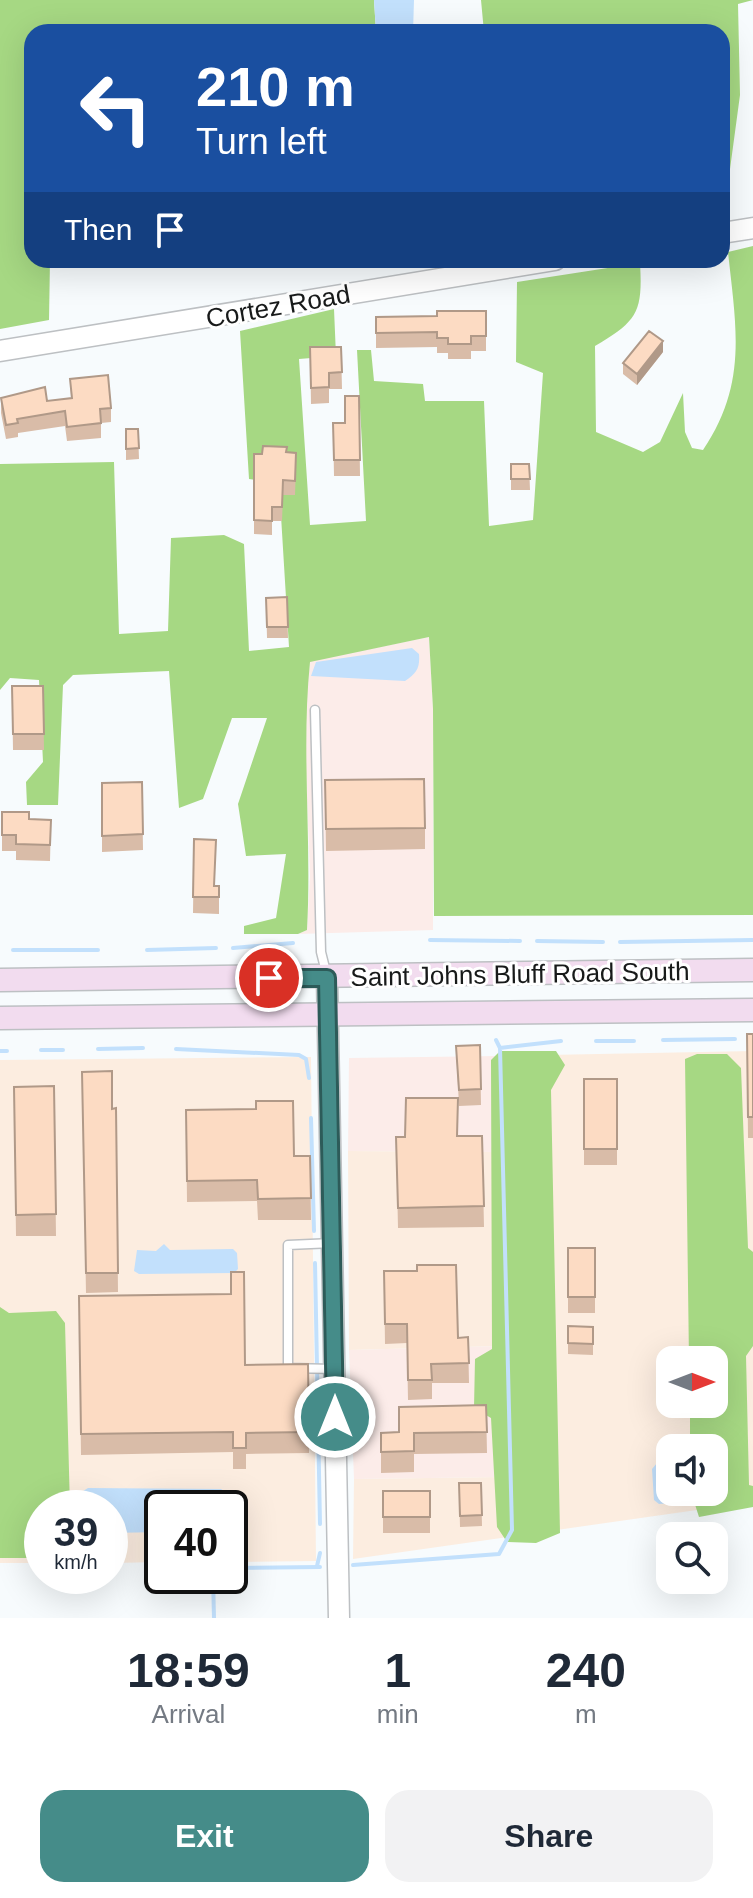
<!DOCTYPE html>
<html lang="en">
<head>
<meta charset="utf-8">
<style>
  body { margin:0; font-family:Arial,sans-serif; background:#f2f2f3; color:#1f2937; height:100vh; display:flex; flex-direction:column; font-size:30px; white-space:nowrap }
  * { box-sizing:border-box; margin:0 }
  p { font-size:26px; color:#747a83 }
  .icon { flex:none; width:44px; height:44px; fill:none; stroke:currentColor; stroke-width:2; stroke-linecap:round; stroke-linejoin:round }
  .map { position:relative; height:1618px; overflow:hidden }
  .drawer { display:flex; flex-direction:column; background:#fff; flex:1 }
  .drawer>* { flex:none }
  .hud { position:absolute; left:24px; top:24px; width:706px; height:244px; border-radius:24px; box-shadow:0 8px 32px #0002; background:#1a4fa0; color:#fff; overflow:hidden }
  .needle { width:52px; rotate:90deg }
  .fabs { position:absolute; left:656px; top:1346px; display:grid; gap:16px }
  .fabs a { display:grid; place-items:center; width:72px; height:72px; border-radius:16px; background:#fff; box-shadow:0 8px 32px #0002; font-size:40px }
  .speed { position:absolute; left:24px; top:1490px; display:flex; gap:16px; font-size:40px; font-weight:700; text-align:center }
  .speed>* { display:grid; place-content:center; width:104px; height:104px; border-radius:50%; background:#fff; box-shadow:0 8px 32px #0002; line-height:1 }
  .speed small { font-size:20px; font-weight:400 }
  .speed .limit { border:4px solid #111; border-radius:12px; background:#fff; color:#111 }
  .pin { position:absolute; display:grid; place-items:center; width:68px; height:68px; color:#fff; margin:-34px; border:4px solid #fff; border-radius:50%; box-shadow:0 2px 8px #0007 }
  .me { position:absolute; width:88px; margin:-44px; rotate:0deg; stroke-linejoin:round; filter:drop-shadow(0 0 6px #0008) }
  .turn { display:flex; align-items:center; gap:28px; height:168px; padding:0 40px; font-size:36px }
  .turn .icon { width:104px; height:104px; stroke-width:2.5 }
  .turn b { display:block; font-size:56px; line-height:68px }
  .then { display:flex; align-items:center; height:76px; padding:0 40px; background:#0003; gap:16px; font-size:30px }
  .eta { display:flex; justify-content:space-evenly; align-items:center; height:136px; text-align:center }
  .eta b { font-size:48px; font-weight:700; line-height:56px }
  .primary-button { display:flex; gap:16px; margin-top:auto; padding:16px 40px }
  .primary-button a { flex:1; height:92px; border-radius:24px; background:#458c89; color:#fff; font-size:32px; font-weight:700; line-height:92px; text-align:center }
  .primary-button a+a { background:#f2f2f3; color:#1f2937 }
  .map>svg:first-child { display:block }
</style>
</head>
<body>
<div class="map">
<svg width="753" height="1618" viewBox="0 0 753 1618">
  <rect width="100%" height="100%" fill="#f7fbfd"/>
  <path fill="#fcece9" d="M429,637l4,72v221l-135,4 9,-4 3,-54 -6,-154 6,-61z
    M498,1056l-1,96 -149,-1 1,-93z
    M502,1346v131l-148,2 -5,-129z"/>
  <path fill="#fcede0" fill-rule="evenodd" d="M753,1051v451l-400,57 1,-80 148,-2 -1,-131 -152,4 -1,-199 149,1 1,-96zM670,1360h44v44h-44zM670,1448h44v44h-44z
    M311,1057l5,504 -86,1v-54h-68v54l-52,1v-55h-68v55h-42v-503z"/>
  <path fill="#a6d883" d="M0,0h374l2,32h-344v228h18l-1,60 -49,9z
    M481,0h272l-15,4 2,91 -15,111 -3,1v-175h-238z
    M753,246v669l-319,1 -1,-207 -4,-72 -119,25c-9,89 2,178 -3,268l-9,4h-54v-8l32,-8 10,-64 -40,2 -8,-52 29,-86h-35l-29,81 -24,9 -10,-137 -96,4 -10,10 -5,120h-31l-1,-23 17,-20 -4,-82 -29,-2 -10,12v16v-242l114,-2 5,172 49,-3 3,-93 53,-3 20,9 5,107 40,-4 -10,-164 -30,-4 -9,-148 94,-22 2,47 -37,3 11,166 56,-4 -9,-171h14l3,31 49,3 2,17h59l5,125 44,-6 10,-147 -27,-11 1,-80 123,-19c3,50 -3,58 -45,83l1,86 47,20 17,-10 23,-49 2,39 7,16 11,2c45,-66 33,-123 25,-198z
    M500,1051h56l9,14 -14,25 9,443 -24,10 -29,-1 -10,-15 -6,-109 -17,-10 1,-49 17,-10 -1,-289z
    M697,1054h30l14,14 7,180 5,4v94l-7,10 3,129 4,1v21l-54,10 -8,-25h23v-44h-24v-44h24v-44h-25l-4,-301z
    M0,1307l9,6 47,-2 9,12 5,185h-28v50h-42z"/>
  <path fill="#c2e0fc" d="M374,0h40l-1,32h-37z
    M412,648l7,6c1,14 -2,19 -14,27l-94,-5 5,-14z
    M164,1244l6,6 63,-1 4,4 1,16 -4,4 -95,1 -5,-3 3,-21 19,1z
    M657,1463h13v29h7v5l-5,6 -13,1 -5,-4 -2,-31z
    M88,1488l133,1 9,6 2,31 -2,3v-21h-68v24l-52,1v-25h-29l-1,-15z"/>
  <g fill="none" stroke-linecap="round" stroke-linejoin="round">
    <path stroke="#c2e0fc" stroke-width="4" d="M430,940l90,1
      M537,941l66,1
      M620,942l133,-2
      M233,948l60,-5
      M13,950h85
      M147,950l69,-2
      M496,1040l4,8 61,-7
      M663,1040l72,-1
      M596,1041h38
      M98,1049l45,-1
      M176,1049l123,6 7,4 3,19
      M41,1050h22
      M0,1051h7
      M311,1118l3,113
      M315,1263l5,261
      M353,1565l146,-11 13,-24 -12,-482
      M317,1566l3,-13
      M230,1568l90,-1
      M213,1576l1,42"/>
    <g stroke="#bdc0c3" stroke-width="11">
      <path id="service" d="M315,710l6,242 5,20
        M333,1243l-45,2v123l46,1"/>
    </g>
    <g stroke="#bdc0c3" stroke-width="23">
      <path id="tertiary" d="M722,233l31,-5
        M0,351l555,-91
        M327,978l12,640"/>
    </g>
    <g stroke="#bdc0c3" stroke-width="25">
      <path id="secondary" d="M0,980l753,-10
        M0,1018l753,-8"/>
    </g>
    <use href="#service" stroke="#fff" stroke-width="8"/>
    <use href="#tertiary" stroke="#fff" stroke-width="20"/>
    <use href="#secondary" stroke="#f2dcef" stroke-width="22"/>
  </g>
  <path fill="#d9bca8" d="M57,260h43v1h-8v4l-35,1z
    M486,311v40h-15v8h-23v-6h-11v-6l-61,1v-31l61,-1z
    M310,347h31l1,42h-13v14l-18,1z
    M663,352l-26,33 -14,-11v-11z
    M70,379l41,29v14l-10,1v15l-34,3 -2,-15 -47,7v4l-12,2 -5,-26v-15l46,3 24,-3z
    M359,396l1,80h-26l-1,-53h12z
    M126,429h12l1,30 -13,1z
    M286,452l10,15 -1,28h-12l-1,26h-10v14l-18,-1v-80z
    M511,464h18l1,26h-19z
    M287,597l1,41h-21l-1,-40z
    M12,686h31l1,64h-31z
    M325,780l100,48v21l-99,2z
    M142,782l1,68 -41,2v-69z
    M2,812l27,7 22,1 -1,41 -34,-1v-9h-14z
    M194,839l21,47h4v28l-26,-1z
    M747,1034h6v104h-5z
    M480,1045l1,60 -22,1 -3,-60z
    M82,1072l30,37 4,-1 2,184 -32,1z
    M584,1079h33v86h-33z
    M54,1086l2,150h-40l-2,-149z
    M186,1110l108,46h16l1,64h-53l-1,-19 -70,1z
    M482,1136l2,91 -86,1 -2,-91z
    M568,1248h27v65h-27z
    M384,1271l74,67 10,-1 1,46h-37v16l-24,1 -1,-57 -22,1z
    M231,1294l14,71 63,-1 1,89 -63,1v15h-13v-17l-152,3 -2,-159z
    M593,1327v28l-25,-1v-11z
    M486,1405l1,48 -73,1v18l-33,1v-40l18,-1z
    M459,1483h22l1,43 -22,1z
    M383,1491h47v42h-47z"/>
  <path fill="#b09988" d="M663,341v11l-26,33v-11z"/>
  <path fill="#fcdbc3" stroke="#b09988" stroke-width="2" d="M437,311h49v25h-15v8h-23v-6h-11v-6l-61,1v-16l61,-1z
    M649,331l14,10 -26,33 -14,-11z
    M310,347h31l1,25 -13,1v14l-18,1z
    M108,375l3,33 -11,1 1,14 -34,4 -2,-16 -48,8 1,4 -12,2 -5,-27 44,-11 2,14 25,-3 -2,-19z
    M345,396h14l1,64h-26l-1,-37h12z
    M126,429h12l1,19 -13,1z
    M263,446l24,1 -1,5 10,1 -1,28 -12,-1 -1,27h-10v14l-18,-1v-66h8z
    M511,464h18l1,15h-19z
    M287,597l1,30h-21l-1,-29z
    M12,686h31l1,48h-31z
    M424,779l1,49 -99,1 -1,-49z
    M142,782l1,52 -41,2v-53z
    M2,812h27v7l22,1 -1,25 -34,-1v-9h-14z
    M194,839l22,1 -2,46h5v11h-26z
    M747,1034h6v83h-5z
    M480,1045l1,44 -22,1 -3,-44z
    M112,1071v38l4,-1 2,165h-32l-4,-201z
    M584,1079h33v70h-33z
    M54,1086l2,128 -40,1 -2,-128z
    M406,1098h52l-1,38h25l2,70 -86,2 -2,-71h9z
    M256,1101h37l1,55h16l1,42 -53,1 -1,-19 -70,1 -1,-71 70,-1z
    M568,1248h27v49h-27z
    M417,1265h39l2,73 10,-1 1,26 -38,1 1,16h-24l-1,-56h-22l-1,-53h33z
    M231,1272h13l1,93 63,-1 1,68 -63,1v15h-13v-16l-152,2 -2,-138 152,-2z
    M568,1326l25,1v17l-25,-1z
    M486,1405l1,27 -73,1v18l-33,1v-19l18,-1v-25z
    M459,1483h22l1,32 -22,1z
    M383,1491h47v26h-47z"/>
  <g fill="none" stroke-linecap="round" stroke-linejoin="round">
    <g stroke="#2d5b59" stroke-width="20">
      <path id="route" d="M269,978h58l8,439"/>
    </g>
    <use href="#route" stroke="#458c89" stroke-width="14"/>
  </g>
  <g text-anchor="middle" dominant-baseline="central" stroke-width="6" stroke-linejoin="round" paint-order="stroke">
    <g font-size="26" fill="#181a1a" stroke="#fff">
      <text transform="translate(278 306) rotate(-10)">Cortez Road</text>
      <text transform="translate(520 974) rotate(-1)">Saint Johns Bluff Road South</text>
    </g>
  </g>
</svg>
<div class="fabs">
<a><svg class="needle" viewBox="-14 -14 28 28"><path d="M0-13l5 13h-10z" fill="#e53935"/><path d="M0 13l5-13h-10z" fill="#747a83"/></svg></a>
<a><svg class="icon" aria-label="sound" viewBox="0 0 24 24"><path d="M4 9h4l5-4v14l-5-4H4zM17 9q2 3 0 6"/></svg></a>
<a><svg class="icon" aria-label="search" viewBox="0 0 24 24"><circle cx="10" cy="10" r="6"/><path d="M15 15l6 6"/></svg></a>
</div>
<div class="speed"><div>39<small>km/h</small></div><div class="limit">40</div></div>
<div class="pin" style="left:269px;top:978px;background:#d93025"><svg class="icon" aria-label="arrive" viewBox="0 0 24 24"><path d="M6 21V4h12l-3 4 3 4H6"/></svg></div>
<svg class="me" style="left:335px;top:1417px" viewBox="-20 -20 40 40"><circle r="17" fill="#458c89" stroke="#fff" stroke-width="3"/><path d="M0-11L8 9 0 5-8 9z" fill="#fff"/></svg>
<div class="hud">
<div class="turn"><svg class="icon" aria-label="left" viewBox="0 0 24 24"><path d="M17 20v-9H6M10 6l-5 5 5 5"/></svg><div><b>210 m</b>Turn left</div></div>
<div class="then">Then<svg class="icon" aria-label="arrive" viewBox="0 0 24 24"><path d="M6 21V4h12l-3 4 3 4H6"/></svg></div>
</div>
</div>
<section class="drawer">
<div class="eta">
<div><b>18:59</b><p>Arrival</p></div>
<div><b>1</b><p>min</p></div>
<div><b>240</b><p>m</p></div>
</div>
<div class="primary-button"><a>Exit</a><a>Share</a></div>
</section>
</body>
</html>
